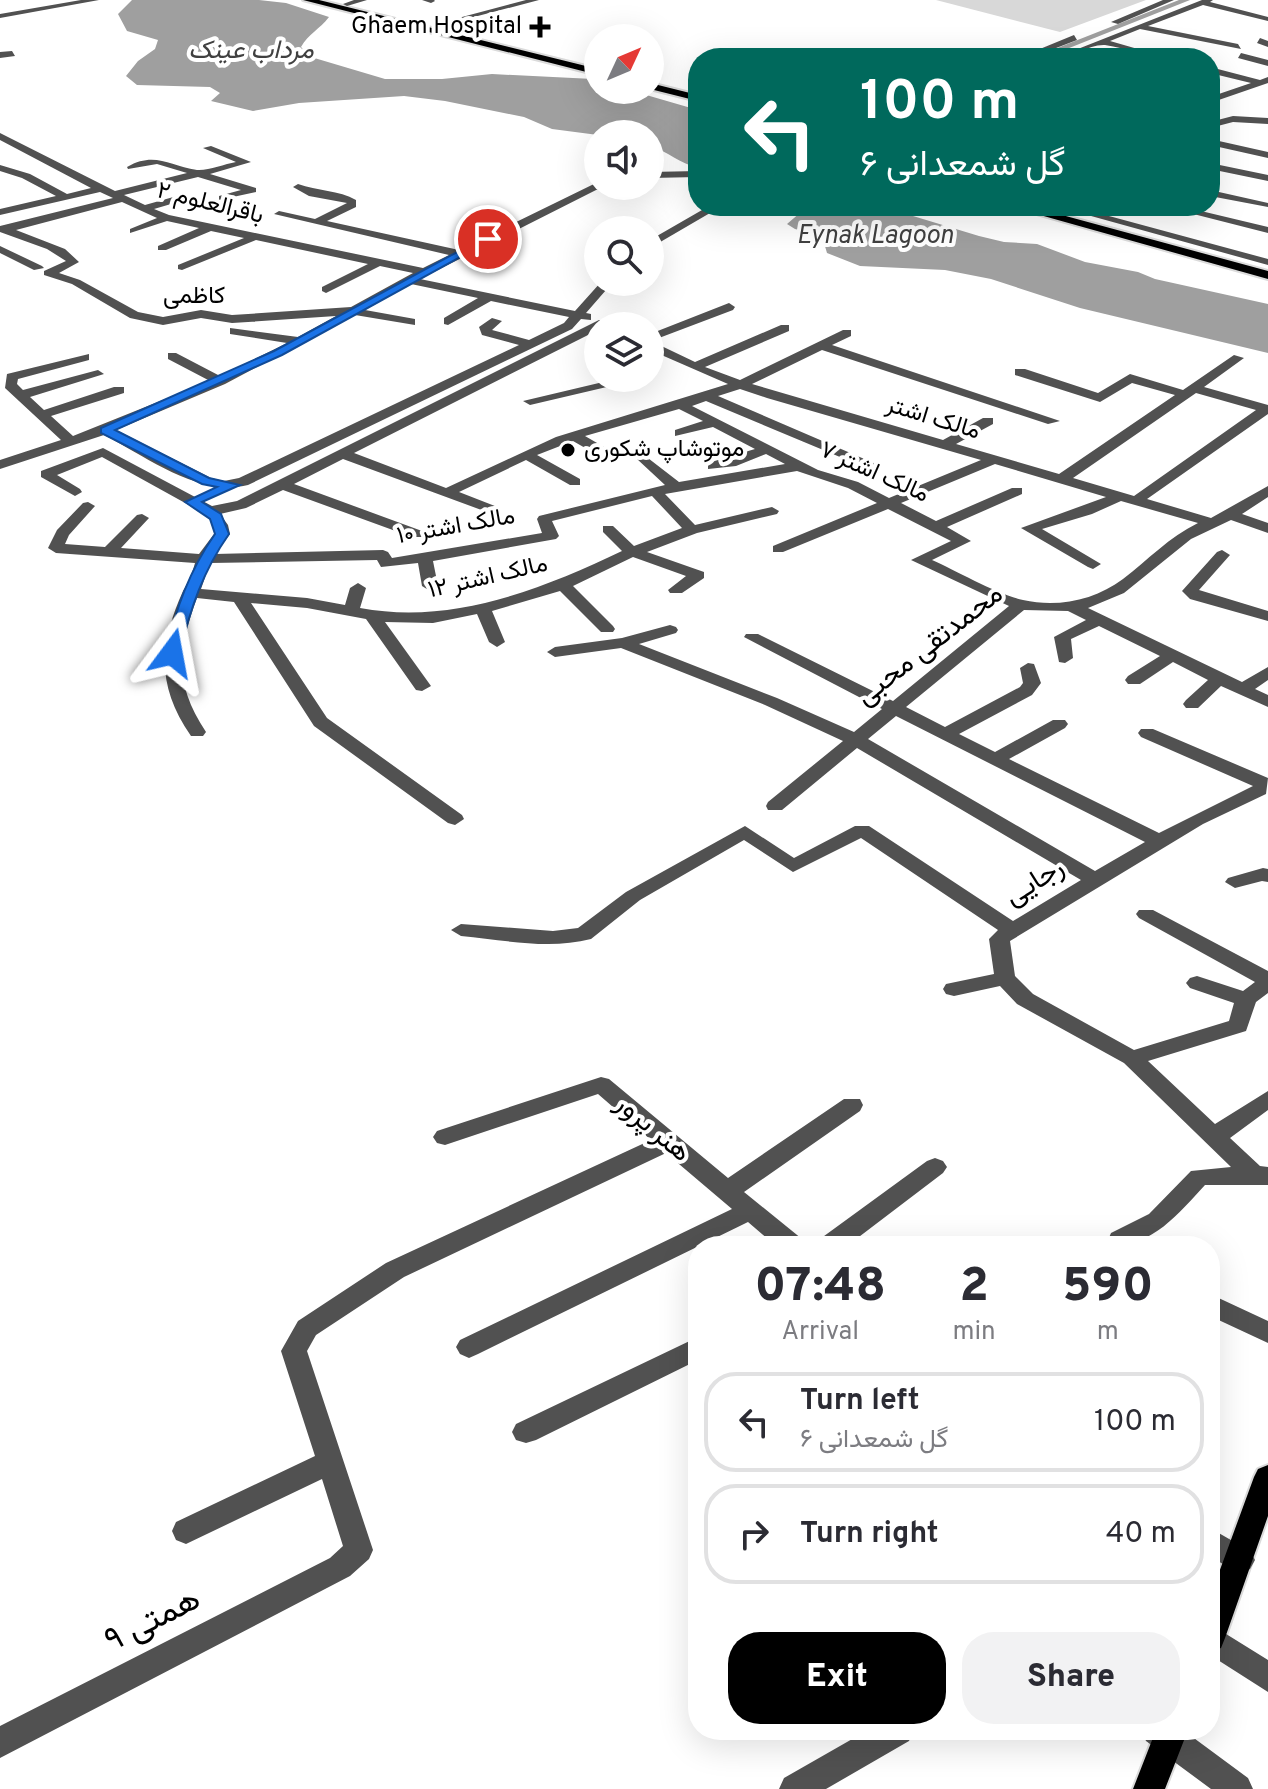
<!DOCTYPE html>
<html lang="en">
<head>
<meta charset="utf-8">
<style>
  body { margin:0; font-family:Overpass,Vazirmatn,sans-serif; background:#f2f2f3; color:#2b2b33; height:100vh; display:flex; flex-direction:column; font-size:30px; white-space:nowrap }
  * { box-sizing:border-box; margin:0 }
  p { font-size:26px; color:#7c7c81 }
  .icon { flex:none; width:44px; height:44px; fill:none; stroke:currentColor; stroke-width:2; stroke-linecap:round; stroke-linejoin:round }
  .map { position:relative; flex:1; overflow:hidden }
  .details { position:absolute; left:688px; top:1236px; width:532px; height:504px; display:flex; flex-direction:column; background:#fff; border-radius:32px; box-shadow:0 8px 32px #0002 }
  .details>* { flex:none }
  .guide { position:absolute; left:688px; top:48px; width:532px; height:168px; border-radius:32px; box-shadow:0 8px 32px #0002; background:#00695c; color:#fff; overflow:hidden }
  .needle { width:52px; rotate:46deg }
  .buttons { position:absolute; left:584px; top:24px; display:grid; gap:16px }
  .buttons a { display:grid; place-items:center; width:80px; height:80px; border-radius:50%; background:#fff; box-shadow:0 8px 32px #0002; font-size:40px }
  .pin { position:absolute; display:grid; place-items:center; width:68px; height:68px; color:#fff; margin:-34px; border:4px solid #fff; border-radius:50%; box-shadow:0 2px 8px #0007 }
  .me { position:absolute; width:88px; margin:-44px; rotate:13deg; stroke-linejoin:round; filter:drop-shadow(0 0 6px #0008) }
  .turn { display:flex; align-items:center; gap:28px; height:168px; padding:0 40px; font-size:36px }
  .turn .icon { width:104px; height:104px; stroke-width:2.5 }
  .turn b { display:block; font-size:56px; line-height:68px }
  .eta { display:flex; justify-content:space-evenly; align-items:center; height:136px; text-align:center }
  .eta b { font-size:48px; font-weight:800; line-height:56px }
  .button { display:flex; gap:16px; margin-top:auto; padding:16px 40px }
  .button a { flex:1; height:92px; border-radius:32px; background:#000; color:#fff; font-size:32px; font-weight:800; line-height:92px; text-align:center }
  .button a+a { background:#f2f2f3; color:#2b2b33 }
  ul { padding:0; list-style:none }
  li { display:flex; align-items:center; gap:24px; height:100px; margin:0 16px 12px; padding:0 24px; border:4px solid #e1e1e2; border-radius:32px }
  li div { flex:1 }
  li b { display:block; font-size:30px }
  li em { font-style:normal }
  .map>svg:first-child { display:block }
</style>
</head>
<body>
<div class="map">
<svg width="1268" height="1789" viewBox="0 0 1268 1789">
  <rect width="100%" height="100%" fill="#fff"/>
  <path fill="#d8d8d8" d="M936,0h210l-86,32z"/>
  <path fill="#9f9f9f" d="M132,0h127l27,3 43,14c-9,12 -21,17 -28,30l10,10 74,22h57l50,-5 101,5 5,2v9h31l62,18 7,2v58c-19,-5 -29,-16 -48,-22v-12l-52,1 -46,-6 -28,-12 -79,-16 -41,-5 -105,7 -46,8 -42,-10 9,-8 -10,-6 -73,-2 -11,-9 12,-15 17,-12 3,-9 -31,-9 -9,-17z
    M808,206h72l99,30 25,6 33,2 48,18 53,10 17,7 113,25v49l-188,-45 -89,-29 -46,-9 -85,-4 -33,-13 -5,-17 -27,-7 -8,-5z"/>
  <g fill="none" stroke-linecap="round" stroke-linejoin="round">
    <path fill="#9f9f9f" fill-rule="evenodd" d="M1179,0h11l-146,58h-12z"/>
    <g stroke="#dbdbdb" stroke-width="4">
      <path id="major" d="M1268,1465v51l-43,122 -4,10 -11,4v-55l44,-120 4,-8z
        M1156,1730h32l-23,59h-32z"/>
    </g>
    <g stroke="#dbdbdb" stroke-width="4">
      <path id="highway" d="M303,0h16l279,69v6z
        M650,83l48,12v6l-48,-12z
        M1008,206h21l239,65v8z"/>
    </g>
    <path fill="#515151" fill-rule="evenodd" d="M81,0h18l-99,18v-4z
      M354,0h13l-20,6 -4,-2z
      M422,0h12l1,1 -4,2z
      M526,0h13l-103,27 -4,-2z
      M1163,0h11l-56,24 -7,-2z
      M1202,0h11l-3,2 58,15v4l-65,-16 -55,21 90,18 3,5 -101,-20 -30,12 59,17c-22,0 -42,-10 -64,-13 -16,-1 -33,13 -50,13z
      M1074,35l3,5 -47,18h-12z
      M1260,38l8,3v6l-11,-4z
      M12,51l3,5 -15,2v-6z
      M1241,53l27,7v6l-30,-8z
      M1210,67l50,13 8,-3v6l-58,20v-6l41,-14 -41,-10z
      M1233,116l35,2v6l-35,-2 -23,6v-6z
      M0,133l115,58 72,-18 -30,-9 -29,5 -1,-2c28,-16 42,-1 70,3 11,1 27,-6 39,-8l-33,-14 8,-2 40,16 -41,12 46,14v4l-37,8v-4l22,-6 -43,-13 -74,18 21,10 39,-11 5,3 -1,2 -34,10 15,6 254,53 26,-13 -175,-41 5,-3 36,8 32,-16 -38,-7 -16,-9 5,-3c19,7 41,6 58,16v7l-29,14 132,29 139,-68 4,5 -182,92 155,32 26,-29h12l-27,31 5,1v6l-10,-1 -9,10 -324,156c-50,12 -101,-28 -144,-50l-104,34v-9l61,-20 -56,-52 2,-14 82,-20v6l-71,19 -1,5 6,6 75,-20 6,4 -74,23 14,13 70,-23h10v6l-73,23 22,20 137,-55 -42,-22v-6h8l44,23 67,-33 -57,-9v-6l68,9 38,-21 -104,7 -31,-5 -38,7 -33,-7 -58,-34 -28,-9v-4l22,-10 -19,-12 -47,-17v-6l113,-28 -13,-6 -100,23v-6l56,-13 -34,-18 -22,-7v-6l30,9 37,20 24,-6 -91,-48zM122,202l35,16 -27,11v4l37,-12 32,7 -41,18v4h8l45,-19 33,7 -66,27v4l4,1 74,-30 112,24 -46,23v4l4,2 54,-27 33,7 -62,34 -119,8 -31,-5 -38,7 -25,-5 -58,-32 -21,-7 20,-11 -14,-13 -49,-19zM411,284l67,14 -34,20v6l4,1 43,-24 78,16 -5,6 -35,17 -37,-10 10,-9 -10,-3 -13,9 3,8 37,10 -280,133 -15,3 -13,-3 -95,-48 109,-46 130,-69 60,10v-6l-50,-9z
      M1210,139l58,13v6l-58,-13z
      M1210,163l58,12v6l-58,-12z
      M698,171v6l-48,1v-6z
      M1210,190l58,13v4l-58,-11z
      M709,206h13l-72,42v-8z
      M1055,206h17l196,53v6z
      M1162,206h18l88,21v6z
      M0,246l42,20 2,2 -10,2 -34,-17z
      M729,303l6,4 -2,3 -82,31 44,21 86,-37h8v6l-84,36 35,13 103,-50h8v6l-19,9 228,76 -12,3 -226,-74 -70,34 191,56 40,-22h10v6l-37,20 103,30 116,-79 -43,-12 -32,19 -85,-27v-6h10l73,24 32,-19 53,16 51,-35 10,3 -40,29 64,18v9l-121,85 64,19 57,-32v11l-26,17 26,9v10l-37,-13 -40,19 -67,54 -36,15 154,74 26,-15v13l-13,9 13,6v12l-47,-21 -23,22h-12l-3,-4 3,-4 22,-20 -35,-18 -33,22h-12l-3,-4 3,-4 32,-20 -61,-30 -28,13 2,19 -8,5 -6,-1 -5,-25 32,-17 -18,-9 -44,-1 -118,97 39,20 75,-40 3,-4 -3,-15 8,-5 6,1 7,19 -9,12 -73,39 36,18 58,-32h12l3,4 -3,4 -56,31 150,74 94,-47 -112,-49 -3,-4 3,-4h12l115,49 -2,16 -63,30 -193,117 5,35 18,18 101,56 95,-29 5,-18 -44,-15 -4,-5 4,-5 7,-2 46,15 12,-9 -116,-64 -3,-4 3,-4h14l115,61v22l-12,9 -10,29 -98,30 67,63 53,-33v19l-38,28 30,28 8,1v18h-63c-27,29 -52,61 -94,61l-3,-6 3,-7 38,-19 42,-43 40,-4 -107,-104 -107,-59 -17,-18 -46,10 -8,-2 -3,-5 3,-5 48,-10 -5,-35 9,-9 -137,-92 -68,34 -49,-32 -104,60 -49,39c-42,11 -87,1 -130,-3l-10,-6 10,-6 92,7 25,-3 48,-36 119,-66 49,32 61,-32h14l144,95 68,-41 -224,-132 -75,62h-14l-2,-4 2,-4 75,-61 -78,-36 -144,-57 -66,9 -8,-5 8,-5 67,-9 48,-13 6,2 2,3 -2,3 -37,11 138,54 77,34 28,-23 -138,-72 2,-3h12l135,67 116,-95 -98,-46 40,-19 -63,-32 -105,43h-10v-6l104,-43 -29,-15 -51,-17 -132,23 30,31 77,-18 7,4 -2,3 -80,19 -50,19 57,20v6l-22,15h-12l-2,-3 18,-14 -53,-19 -60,29 40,40 2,3 -2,3h-12l-41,-41 -68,20 13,31 -8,5 -8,-5 -12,-28 -44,9 -48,-1 46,64 -9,5 -6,-1 -50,-71 -59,-11 -56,-5 76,115 135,97 2,4 -9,6 -7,-2 -134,-97 -80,-124 -37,-4c-20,54 -23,85 9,134l-3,4h-12c-35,-51 -32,-91 -8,-145 5,-9 9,-17 12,-28l-139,-10 -8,-5 9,-18 26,-27 5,-1 7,4 -26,29 -4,9 40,3 32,-32 5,-1 7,4 -28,30 78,6 15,-20v-9l-9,-11 -103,-57 -45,18 23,14 2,3 -7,4 -34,-19v-6l62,-23 109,58 25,-5 362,-181h8v6h-9v4l-244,123 92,35 110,-51 172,-53 -78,-34v-16zM740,389l27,9 214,62 -92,38 -31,-16 -40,-12 -126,-64 14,-5 158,66 5,1 7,-4 -158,-68zM1196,393l60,17 -122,86 -61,-18zM679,409l24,12 -28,9v6l38,-9 42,22 -47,14v6l28,-3 30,-12 19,10 -106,18 -35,-27 -7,4 28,26 -126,31 -2,3 5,14 -150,25 -4,-6 -5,-2 -168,4 15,-20 -2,-9 -8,-11 26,-6 37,-18 129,47h10v-6l-128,-47 49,-25 152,56 5,-1v-6l-41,-16 67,-32 44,25h10v-6l-43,-24 36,-14 33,19h10v-6l-31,-18zM995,464l111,33 -85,31 67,39 5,2 8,-5 -59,-35 50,-15 29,-13 77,22c-29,14 -50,37 -75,56 -28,21 -65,29 -100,21 -25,-5 -66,-29 -91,-40l39,-19 -24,-14 75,-33v-6h-10l-76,33 -35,-18zM652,496l30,32 -48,18 -21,-20h-10v6l19,19c-82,39 -170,74 -262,57l6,-20 -8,-5 -8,5 -5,17 -38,-7 -106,-9 9,-26 167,-3 4,7 37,-4 4,23 8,5 8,-5 -5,-25 123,-22 3,-3 -7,-15zM896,716l249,126 -50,29 -227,-132z
      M620,378h25l-115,27 -7,-4z
      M1222,550l8,5 -31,35 69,21v10l-78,-22 -8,-8 35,-39z
      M1263,868l5,1v13l-6,-1 -27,7 -10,-6 3,-4z
      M601,1077l8,2 119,99 116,-79h16l3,6 -3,6 -116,81 58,47 3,7h-29l-28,-24 -270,132 -9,4 -9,-4 -4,-7 4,-7 272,-131 -66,-56 -262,124 -88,58 -9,16 66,199 -4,9 -19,17 -350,182v-32l330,-168 13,-12 -21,-67 -136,65 -10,-4 -4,-9 4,-9 139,-66 -34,-105 17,-30 88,-58 265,-123 -53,-46 -153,51 -8,-2 -4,-6 4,-6z
      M935,1158l8,3 4,6 -4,6 -96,73h-30l3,-7 107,-78z
      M1210,1294l58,27v22l-58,-27z
      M698,1337v23l-162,80 -10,3 -10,-3 -4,-8 4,-8z
      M1210,1528l40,23 5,9 -5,9 -10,4 -30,-16z
      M1210,1624l58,36v32l-58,-37z
      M868,1730h46l-5,11 -83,48h-47l5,-11z
      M1141,1730h42l65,48 5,11h-42l-65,-48z"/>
    <use href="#major" fill="#000" fill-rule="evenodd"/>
    <use href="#highway" fill="#000" fill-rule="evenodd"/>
  </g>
  <path fill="#1a73e8" stroke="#114b97" stroke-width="2" d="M485,237l8,2 -211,116 -167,75 94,48 31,7 -38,17 19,12 8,20c-26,37 -39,75 -49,119l-8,4 -5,-1 -2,-3c11,-44 24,-82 50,-119l-5,-15 -25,-17 32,-15 -15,-3 -101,-51v-5l173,-77z"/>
  <g fill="#000" stroke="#fff" stroke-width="3">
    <path d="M536 15h8v8h8v8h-8v8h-8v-8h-8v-8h8z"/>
    <circle cx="568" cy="450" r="8"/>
  </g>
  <g text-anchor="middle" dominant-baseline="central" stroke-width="8" stroke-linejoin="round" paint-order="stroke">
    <g font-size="24" fill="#000" stroke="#fff" text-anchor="end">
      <text x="522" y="27">Ghaem Hospital</text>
      <text x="584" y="450" text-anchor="start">موتوشاپ شکوری</text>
    </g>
    <g font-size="24" fill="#000" stroke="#fff">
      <text transform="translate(210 204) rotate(14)">باقرالعلوم ۲</text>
      <text x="194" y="297">کاظمی</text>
      <text transform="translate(933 419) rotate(17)">مالک اشتر</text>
      <text transform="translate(874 473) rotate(24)">مالک اشتر ۷</text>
      <text transform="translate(456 527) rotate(-10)">مالک اشتر ۱۰</text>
      <text transform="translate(488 578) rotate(-13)">مالک اشتر ۱۲</text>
    </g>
    <g font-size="26" font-style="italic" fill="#404040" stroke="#fff">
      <text x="251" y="51">مرداب عینک</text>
      <text x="875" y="236">Eynak Lagoon</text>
    </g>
    <g font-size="28" fill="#000" stroke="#fff">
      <text transform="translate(930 646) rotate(-38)">محمدتقی محبی</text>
      <text transform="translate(1035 883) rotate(-32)">رجایی</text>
      <text transform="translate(652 1129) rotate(40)">هنر پرور</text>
    </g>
    <g font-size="34" fill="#000" stroke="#fff">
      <text transform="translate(153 1621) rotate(-27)">همتی ۹</text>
    </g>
  </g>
</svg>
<div class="buttons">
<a><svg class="needle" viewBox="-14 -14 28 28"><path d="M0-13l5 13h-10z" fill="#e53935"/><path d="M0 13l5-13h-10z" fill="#7c7c81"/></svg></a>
<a><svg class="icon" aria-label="sound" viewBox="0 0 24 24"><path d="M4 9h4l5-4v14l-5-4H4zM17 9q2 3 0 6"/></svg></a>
<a><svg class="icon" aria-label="search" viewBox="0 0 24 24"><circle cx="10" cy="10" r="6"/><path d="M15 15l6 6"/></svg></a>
<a><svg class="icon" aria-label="layers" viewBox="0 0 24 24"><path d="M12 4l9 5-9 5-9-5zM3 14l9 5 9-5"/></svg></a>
</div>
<div class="pin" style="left:488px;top:239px;background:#d93025"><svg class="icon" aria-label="arrive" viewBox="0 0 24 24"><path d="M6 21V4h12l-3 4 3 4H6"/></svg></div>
<svg class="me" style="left:172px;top:653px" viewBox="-20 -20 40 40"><path d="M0-17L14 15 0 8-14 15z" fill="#1a73e8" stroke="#fff" stroke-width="4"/></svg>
<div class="guide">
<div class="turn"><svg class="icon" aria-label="left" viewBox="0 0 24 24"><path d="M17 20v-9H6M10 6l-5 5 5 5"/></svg><div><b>100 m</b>گل شمعدانی ۶</div></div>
</div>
<section class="details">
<div class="eta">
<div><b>07:48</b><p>Arrival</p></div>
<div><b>2</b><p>min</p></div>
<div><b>590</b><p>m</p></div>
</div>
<ul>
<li><svg class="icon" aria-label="left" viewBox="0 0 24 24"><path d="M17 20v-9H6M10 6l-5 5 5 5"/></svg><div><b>Turn left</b><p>گل شمعدانی ۶</p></div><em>100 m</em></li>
<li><svg class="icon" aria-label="right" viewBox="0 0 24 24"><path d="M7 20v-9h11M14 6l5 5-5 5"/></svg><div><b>Turn right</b></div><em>40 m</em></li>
</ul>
<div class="button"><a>Exit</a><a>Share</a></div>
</section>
</div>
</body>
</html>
